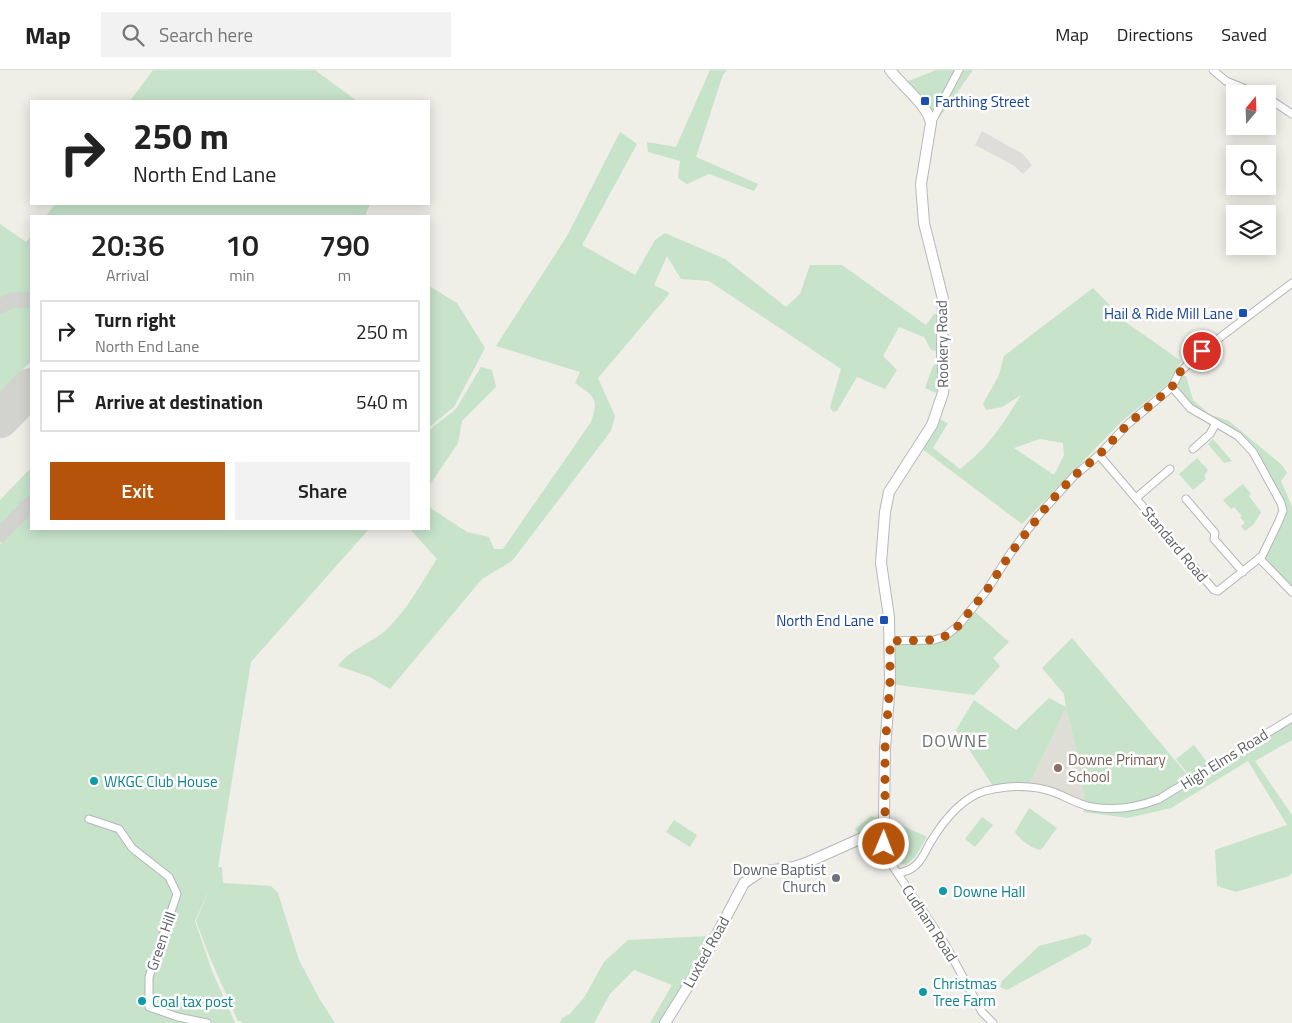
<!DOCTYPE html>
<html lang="en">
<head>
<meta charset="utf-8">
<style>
  body { margin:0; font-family:"Titillium Web",sans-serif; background:#f2f2f2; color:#222; height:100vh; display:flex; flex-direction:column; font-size:19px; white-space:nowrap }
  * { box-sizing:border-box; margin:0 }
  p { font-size:16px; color:#767676 }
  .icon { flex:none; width:28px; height:28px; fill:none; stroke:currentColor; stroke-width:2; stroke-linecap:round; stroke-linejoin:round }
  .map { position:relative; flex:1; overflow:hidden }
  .details { position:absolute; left:30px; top:145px; width:400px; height:315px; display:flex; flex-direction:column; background:#fff; border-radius:0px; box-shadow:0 2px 12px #0003 }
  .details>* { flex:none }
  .hud { position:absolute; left:30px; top:30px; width:400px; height:105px; border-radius:0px; box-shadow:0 2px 12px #0003; background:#fff; color:#222; overflow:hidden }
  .needle { width:32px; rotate:19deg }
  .tools { position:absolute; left:1226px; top:15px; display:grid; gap:10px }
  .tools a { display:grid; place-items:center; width:50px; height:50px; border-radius:0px; background:#fff; box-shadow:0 2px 12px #0003; font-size:25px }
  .pin { position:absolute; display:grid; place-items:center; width:42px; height:42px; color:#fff; margin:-21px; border:2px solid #fff; border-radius:50%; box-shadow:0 1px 5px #0007 }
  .me { position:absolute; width:55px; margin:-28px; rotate:1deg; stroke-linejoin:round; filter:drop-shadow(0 0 4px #0008) }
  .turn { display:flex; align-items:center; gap:18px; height:105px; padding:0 20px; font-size:22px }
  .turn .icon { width:65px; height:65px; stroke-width:2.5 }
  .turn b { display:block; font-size:35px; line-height:42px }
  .eta { display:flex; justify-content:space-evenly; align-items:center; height:85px; text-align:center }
  .eta b { font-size:30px; font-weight:600; line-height:35px }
  .cta { display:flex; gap:10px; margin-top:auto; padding:10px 20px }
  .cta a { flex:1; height:58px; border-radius:0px; background:#b45309; color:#fff; font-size:20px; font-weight:600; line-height:58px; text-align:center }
  .cta a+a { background:#f2f2f2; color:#222 }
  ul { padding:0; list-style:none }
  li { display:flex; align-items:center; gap:15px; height:62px; margin:0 10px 8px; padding:0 10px; border:2px solid #e0e0e0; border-radius:0px }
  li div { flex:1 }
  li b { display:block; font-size:19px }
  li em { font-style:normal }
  header { display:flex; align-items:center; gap:30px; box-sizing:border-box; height:70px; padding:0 25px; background:#fff; border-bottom:1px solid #e0e0e0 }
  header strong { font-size:24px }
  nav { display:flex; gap:28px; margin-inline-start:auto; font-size:18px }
  .search { width:350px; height:45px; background:#f2f2f2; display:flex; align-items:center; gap:12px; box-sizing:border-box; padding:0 18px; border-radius:0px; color:#767676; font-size:19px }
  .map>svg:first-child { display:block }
</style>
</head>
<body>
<header>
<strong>Map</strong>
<div class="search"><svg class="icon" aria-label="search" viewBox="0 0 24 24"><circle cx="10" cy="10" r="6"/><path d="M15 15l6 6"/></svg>Search here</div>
<nav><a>Map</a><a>Directions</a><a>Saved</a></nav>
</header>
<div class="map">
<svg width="1292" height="953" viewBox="0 0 1292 953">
  <rect width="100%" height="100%" fill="#efeee7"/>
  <path fill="#deddd9" d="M982,61l41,23 9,11 -9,9 -10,-9 -38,-20z"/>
  <path fill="#deddd6" d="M1066,638l11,45 8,48 -29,-11 -26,-7z"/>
  <path fill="#c7e3ca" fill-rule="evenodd" d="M153,0h162l42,31h-227z
    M710,0h17l-4,5 -27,82 62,27 -4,7 -45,-17 -22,10 -9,-6 2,-17 -32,-9 -1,-10 29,5z
    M936,0h37l-34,48 -33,-36z
    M620,62l17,12 -55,101 53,30 20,-35 10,-7 60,26 61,48 14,-13 10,-29h32l84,60 8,-11h4l2,38 -9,-2 -7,-13 -25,-10 -16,29 14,14 -12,19 -28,-12 -20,34 -4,1 -3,-5 11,-38 -132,-88 -28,-2 -14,-23 -13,29 16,8 -72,85 17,38 -4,15 -99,130 -30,18 -92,110 -20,-12 -32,-11c13,-18 33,-22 49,-37 21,-20 34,-46 50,-70l-27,-30h19v-22l38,25 22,5 5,12h9l88,-127c8,-24 4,-25 -16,-39l5,-11 -84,-26 71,-110z
    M55,134h315l-5,12h-319z
    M0,154l26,18 5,-6v58l-17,-1 -14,6z
    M429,216l28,17 28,45 -31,59 -25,20z
    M1093,218l34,35 54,38 -12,22 -47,38 -100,103 -101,-76 16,-30 11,5 -15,25 27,21c28,-21 43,-45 61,-74l-19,12 -16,3 -3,-6 16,-29 5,-19zM1040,369l23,4 1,12 -10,20 -40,-27z
    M25,235l6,1v55l-31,32v-80l10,-5z
    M939,292l2,33 -16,-7 8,-22z
    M481,297l11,3 4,17 -34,34 -4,22 -29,43v-54l4,-5 23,-18z
    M1180,306h6l7,24 16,14 20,7 53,44 5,8 -6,8 11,26v83l-29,-31 22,-49 -31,-59 -63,-44 -16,-20z
    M1213,369l19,22 -8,2 -16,-19z
    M1197,388l11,12 -4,6 2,3 -13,11 -14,-16z
    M31,398v26l-31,32v-26z
    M1243,414l8,10 -2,2 12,16 -7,12 -9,7 -4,-5 4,-3 -5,-6 2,-1 -8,-9 -3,2 -8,-9z
    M31,442v17h338l-118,133 -33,205h4l1,16 48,3 7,7 21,67 20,38 16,25h-93l-1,-2h-3l-28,-63 -14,-37 15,-35 -16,35 17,50 23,52h-235v-479z
    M973,540l36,32 -16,16 7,8 -26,29 -83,-11 1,-40 42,-3z
    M1072,568l118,140 -31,19 -38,9h-21l-15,-5 -8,-48 -11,-45 -36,75 -37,3 -37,-56 18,-30 42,30 33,-32 17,9 -2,-13 -22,-26z
    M1292,650v20l-37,21 37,54v58l-3,3 -53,16 -19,-6 -2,-36 72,-25 -39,-64 -77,47 -43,10 -45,-6 2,-5 58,-1 50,-26 -17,-21 18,-14 18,24z
    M1029,738l28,20 -16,22c-9,-1 -22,-11 -26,-18z
    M871,746l9,2 -6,8 -15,9 -4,-6z
    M982,747l11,8 -18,22 -10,-8z
    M674,750l23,15 -7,12 -24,-15z
    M886,752l11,1 30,14 -12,20 -9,8c-24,-5 -20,-23 -20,-43z
    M1085,864l7,5 -2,6 -83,45 -7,-3 2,-6 37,-35z
    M710,866l-24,46 -26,41h-10l22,-38 -38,-15 -24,24 -16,29h-34l2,-5 8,-4 15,-18 19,-34 24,-22z"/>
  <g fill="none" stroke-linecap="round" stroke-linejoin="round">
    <path stroke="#d2d2ce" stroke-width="15" d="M0,236l12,-6h19
      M0,465l31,-32"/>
    <path stroke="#d2d2ce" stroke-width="38" d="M0,349l31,-32"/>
    <g stroke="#b4b6ba" stroke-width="9">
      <path id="street" d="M1213,0l13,11 32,13
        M1268,28l24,16
        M931,53l28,-53
        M1193,379l17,-15 6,-11
        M1099,385l115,135 4,1 44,-35 16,-33 5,-12 -2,-8 -28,-51 -15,-16 -48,-28 -18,-21
        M1136,428l34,-29
        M1186,429l29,34 -1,6 29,33
        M1259,488l33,34
        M890,571l44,-1 10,-3 14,-11 29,-36 23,-36 28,-38 36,-40 25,-21 29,-31 44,-37 7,-14 23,-22 90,-68
        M89,749l30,10 13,19 37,29 8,17 -28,83v30l29,10 29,6
        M883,754l2,28
        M871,764l74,110 37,68 11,11
        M898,803c7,-1 13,-3 18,-8 6,-5 10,-15 14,-22 12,-20 31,-45 55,-52 24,-6 48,-7 71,2 12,5 23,12 36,14 23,4 46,0 67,-8l133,-81"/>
    </g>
    <g stroke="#b6b8bc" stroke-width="12">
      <path id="secondary" d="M665,953l33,-53 46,-87 16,-11 34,-5 12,-4 65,-29 12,-10 1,-6 1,-70 5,-65 -1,-66 -8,-54 4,-51 4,-20 43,-67 11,-32 1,-10 -2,-30 1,-54 -19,-76 -3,-39 10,-61c-4,-19 -29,-37 -41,-53"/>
    </g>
    <use href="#street" stroke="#fff" stroke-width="7"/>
    <use href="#secondary" stroke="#fff" stroke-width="10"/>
  </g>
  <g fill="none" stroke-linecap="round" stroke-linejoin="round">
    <path stroke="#b45309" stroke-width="9" stroke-dasharray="0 16.2" d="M884,774l-1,-20 2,-12v-64l5,-65v-42l44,-1 10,-3 14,-11 29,-36 23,-36 40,-52 24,-26 25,-21 29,-31 44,-37 7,-14 23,-22"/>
  </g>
  <g fill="#1a4fb4" stroke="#fff" stroke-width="2">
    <rect x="920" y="26" width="10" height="10" rx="2.5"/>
    <rect x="1238" y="238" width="10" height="10" rx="2.5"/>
    <rect x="879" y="545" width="10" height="10" rx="2.5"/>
  </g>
  <circle fill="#8d6e63" stroke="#fff" stroke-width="2" cx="1058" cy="698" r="5"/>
  <g fill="#0f9aa8" stroke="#fff" stroke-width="2">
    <circle cx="94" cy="711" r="5"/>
    <circle cx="943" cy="821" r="5"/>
    <circle cx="923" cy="922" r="5"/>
    <circle cx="142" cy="931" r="5"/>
  </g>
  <circle fill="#6b7280" stroke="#fff" stroke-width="2" cx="836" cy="808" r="5"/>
  <g text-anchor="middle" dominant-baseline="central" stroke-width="5" stroke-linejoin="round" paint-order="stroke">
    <g font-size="15" fill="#164399" stroke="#fff" text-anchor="end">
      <text x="935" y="31" text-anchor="start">Farthing Street</text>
      <text x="1233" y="243">Hail &amp; Ride Mill Lane</text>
      <text x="874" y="550">North End Lane</text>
    </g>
    <g font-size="15" fill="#5f6165" stroke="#fff">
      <text transform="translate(942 274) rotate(-91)">Rookery Road</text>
      <text transform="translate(1175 474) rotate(50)">Standard Road</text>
      <text transform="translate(1224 689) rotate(-32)">High Elms Road</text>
      <text transform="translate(930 853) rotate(57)">Cudham Road</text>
      <text transform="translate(161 871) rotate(-71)">Green Hill</text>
      <text transform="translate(706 882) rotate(-61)">Luxted Road</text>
    </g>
    <g font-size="15" fill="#785e54" stroke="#fff" text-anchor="start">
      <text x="1068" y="689">Downe Primary<tspan x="1068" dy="17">School</tspan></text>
    </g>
    <g font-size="15" fill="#0d838f" stroke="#fff" text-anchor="start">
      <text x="104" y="711">WKGC Club House</text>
      <text x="953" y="821">Downe Hall</text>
      <text x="933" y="913">Christmas<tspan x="933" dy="17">Tree Farm</tspan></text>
      <text x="152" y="931">Coal tax post</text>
    </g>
    <g font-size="15" fill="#5b616d" stroke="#fff" text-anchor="end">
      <text x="826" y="799">Downe Baptist<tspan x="826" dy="17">Church</tspan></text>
    </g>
    <g font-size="18" letter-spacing="1" fill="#707377" stroke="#fff">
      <text x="955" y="670">DOWNE</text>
    </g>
  </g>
</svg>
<div class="tools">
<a><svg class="needle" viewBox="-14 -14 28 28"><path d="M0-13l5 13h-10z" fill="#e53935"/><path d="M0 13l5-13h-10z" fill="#767676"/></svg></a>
<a><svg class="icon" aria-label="search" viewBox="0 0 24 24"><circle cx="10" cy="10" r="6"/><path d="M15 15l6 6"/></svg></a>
<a><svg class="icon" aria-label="layers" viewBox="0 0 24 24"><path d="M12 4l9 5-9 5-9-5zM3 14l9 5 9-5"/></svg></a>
</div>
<div class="pin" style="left:1202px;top:281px;background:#d93025"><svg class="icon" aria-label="arrive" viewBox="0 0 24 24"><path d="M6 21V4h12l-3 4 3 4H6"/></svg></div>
<svg class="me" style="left:884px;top:774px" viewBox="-20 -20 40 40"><circle r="17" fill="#b45309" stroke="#fff" stroke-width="3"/><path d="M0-11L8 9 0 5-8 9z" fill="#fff"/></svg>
<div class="hud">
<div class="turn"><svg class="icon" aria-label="right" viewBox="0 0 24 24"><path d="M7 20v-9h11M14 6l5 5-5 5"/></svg><div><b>250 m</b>North End Lane</div></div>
</div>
<section class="details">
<div class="eta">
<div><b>20:36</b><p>Arrival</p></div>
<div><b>10</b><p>min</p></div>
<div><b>790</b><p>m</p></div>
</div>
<ul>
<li><svg class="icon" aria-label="right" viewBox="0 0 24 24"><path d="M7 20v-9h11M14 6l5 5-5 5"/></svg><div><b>Turn right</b><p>North End Lane</p></div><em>250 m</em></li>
<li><svg class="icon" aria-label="arrive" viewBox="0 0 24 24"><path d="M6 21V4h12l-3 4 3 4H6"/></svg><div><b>Arrive at destination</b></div><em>540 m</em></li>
</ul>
<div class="cta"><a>Exit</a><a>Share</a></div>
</section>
</div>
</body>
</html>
